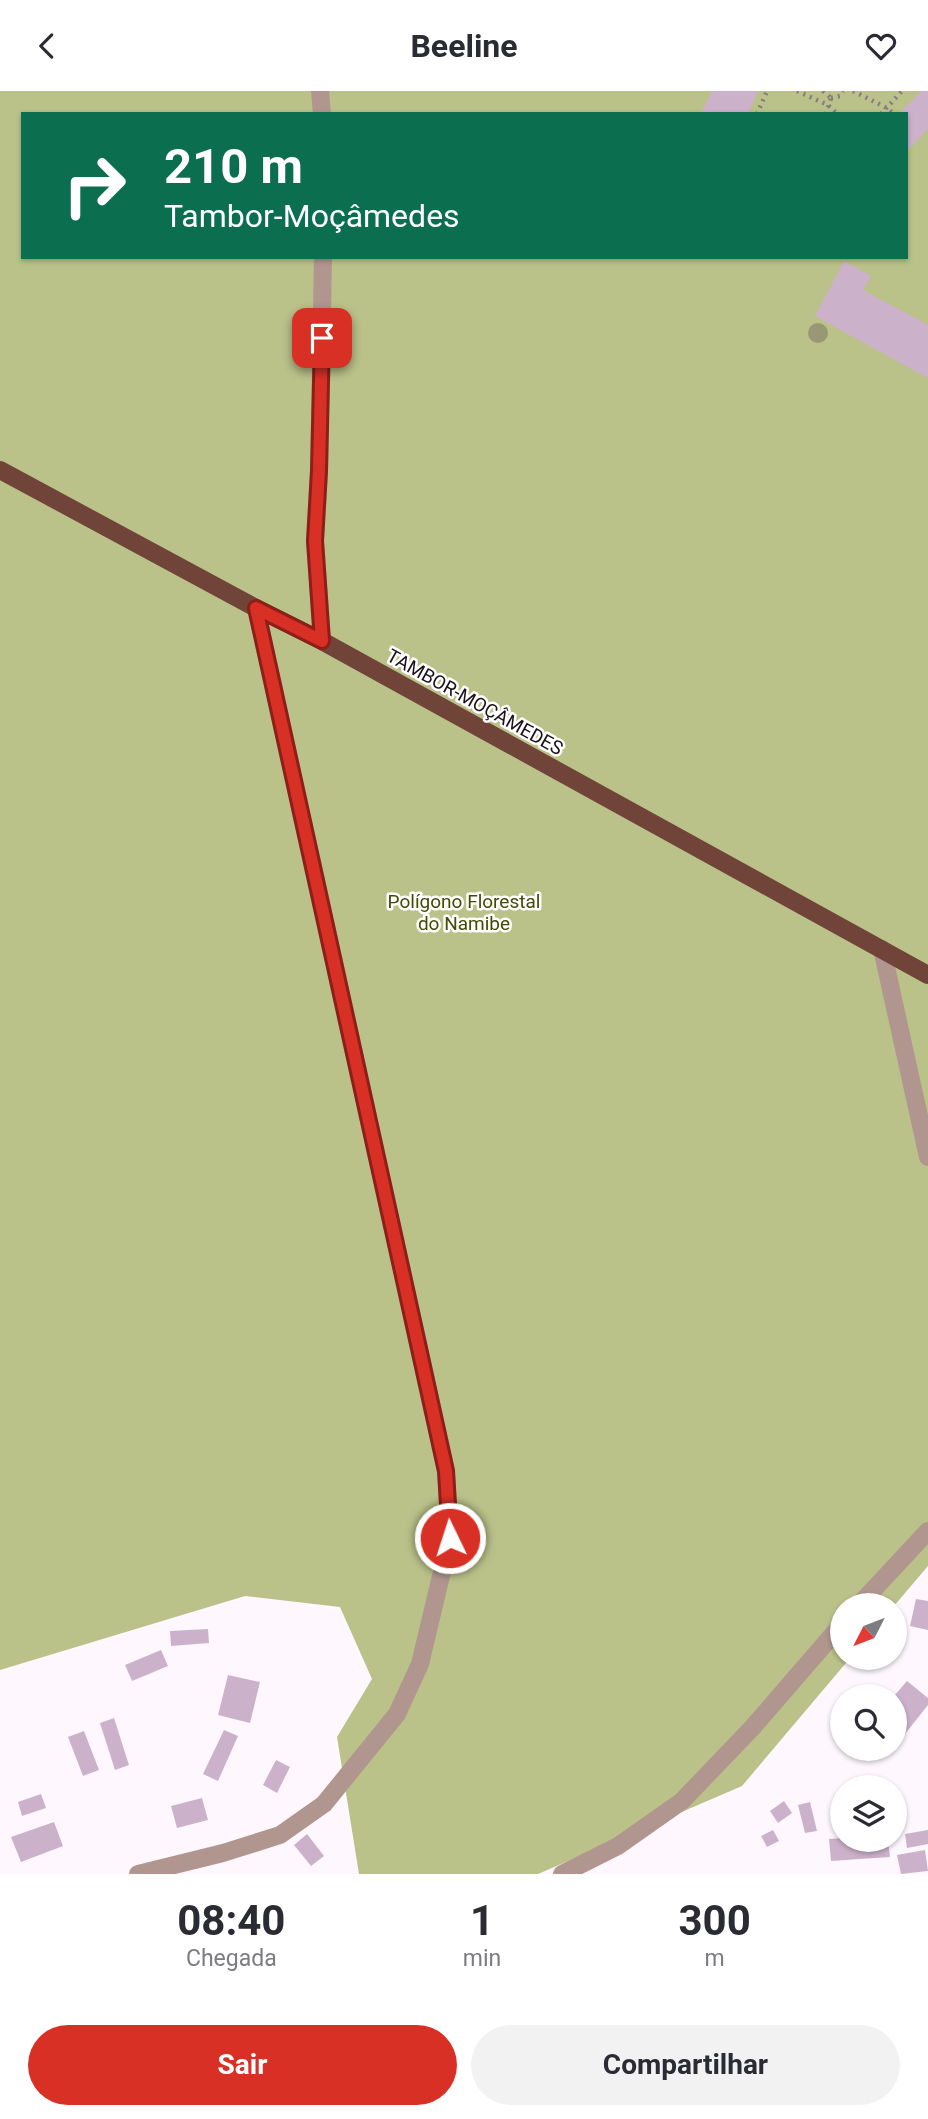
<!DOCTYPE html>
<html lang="pt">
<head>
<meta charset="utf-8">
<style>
  body { margin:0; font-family:Roboto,sans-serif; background:#f2f2f3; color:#2b2b33; height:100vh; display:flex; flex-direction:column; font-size:26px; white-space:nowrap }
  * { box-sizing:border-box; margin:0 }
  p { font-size:23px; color:#7c7c81 }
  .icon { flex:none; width:38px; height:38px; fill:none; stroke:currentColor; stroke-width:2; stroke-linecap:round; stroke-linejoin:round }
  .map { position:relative; height:1783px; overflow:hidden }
  .sheet { display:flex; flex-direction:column; background:#fff; flex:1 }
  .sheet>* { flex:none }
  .guide { position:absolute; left:21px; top:21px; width:887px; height:147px; border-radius:0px; box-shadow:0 2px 5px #0004; background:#0b6e4f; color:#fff; overflow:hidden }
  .needle { width:46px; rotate:228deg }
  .controls { position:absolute; left:830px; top:1502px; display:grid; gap:14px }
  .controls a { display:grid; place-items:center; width:77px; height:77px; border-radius:50%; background:#fff; box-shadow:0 2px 5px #0004; font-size:35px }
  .pin { position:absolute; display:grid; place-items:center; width:60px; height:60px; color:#fff; margin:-30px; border-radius:14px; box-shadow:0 4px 10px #0006 }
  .me { position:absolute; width:77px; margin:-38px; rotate:356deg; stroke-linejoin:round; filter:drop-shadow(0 0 5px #0008) }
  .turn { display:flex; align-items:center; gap:24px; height:147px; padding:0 28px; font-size:32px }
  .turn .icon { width:91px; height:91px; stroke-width:2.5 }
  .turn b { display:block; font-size:49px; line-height:60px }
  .eta { display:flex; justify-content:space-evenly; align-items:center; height:119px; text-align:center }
  .eta b { font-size:42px; font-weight:700; line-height:49px }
  .button { display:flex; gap:14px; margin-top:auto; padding:14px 28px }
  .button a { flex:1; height:80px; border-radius:42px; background:#d93025; color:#fff; font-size:28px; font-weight:700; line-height:80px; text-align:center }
  .button a+a { background:#f2f2f3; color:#2b2b33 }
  header { display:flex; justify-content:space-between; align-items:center; height:91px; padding:0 28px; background:#fff; font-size:32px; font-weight:700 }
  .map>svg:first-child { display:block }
</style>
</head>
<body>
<header><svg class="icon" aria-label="back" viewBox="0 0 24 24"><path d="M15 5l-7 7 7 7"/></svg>Beeline<svg class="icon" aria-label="heart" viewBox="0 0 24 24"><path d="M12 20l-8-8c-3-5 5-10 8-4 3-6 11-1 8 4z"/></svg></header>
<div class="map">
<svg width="928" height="1783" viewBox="0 0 928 1783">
  <rect width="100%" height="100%" fill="#fef8fe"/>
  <path fill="#bac189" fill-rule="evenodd" d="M0,0h928v1475l-34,40 -52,-1v52h9l-109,129 -204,88h-179l-22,-137 35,-58 -32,-72 -95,-11 -245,74zM23,23h883v143h-883z"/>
  <path fill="#ccb1cb" d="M712,0h46l-10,23h-47z
    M921,0h7v38l-22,23v-38h-7z
    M844,170l27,15 -8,14 65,35v53l-113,-62z
    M916,1508l12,2v29l-18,-4z
    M208,1538l1,14 -38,3 -1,-15z
    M161,1559l7,16 -36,15 -7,-16z
    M228,1584l32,7 -10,41 -32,-8z
    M907,1590l21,17v7l-23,29 -11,-9v-29z
    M114,1627l15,47 -14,5 -15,-47z
    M224,1639l14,6 -20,45 -15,-7z
    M84,1640l15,39 -16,6 -15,-39z
    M276,1669l14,7 -13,26 -14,-8z
    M41,1703l5,14 -24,8 -4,-14z
    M202,1707l6,22 -31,8 -6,-22z
    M784,1710l8,12 -14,10 -8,-12z
    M810,1711l7,29 -12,2 -7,-28z
    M54,1731l9,24 -42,16 -10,-25z
    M773,1739l6,11 -12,6 -6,-11z
    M928,1739v14l-21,4 -2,-14z
    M307,1743l17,22 -13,10 -17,-21z
    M842,1747v1h46l2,18 -59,4 -2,-22z
    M925,1759l3,21 -27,3 -4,-19z"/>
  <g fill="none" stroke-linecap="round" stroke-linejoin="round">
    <path stroke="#857d84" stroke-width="4.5" stroke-dasharray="2 5" stroke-linecap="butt" d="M797,0l31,14 9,9
      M823,0l8,7
      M853,0l34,17 7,6
      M831,7l9,-2 3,-5
      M757,23l10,-23
      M826,23l5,-16
      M881,23l21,-23"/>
    <path stroke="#b1968f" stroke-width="18" d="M320,0l2,23
      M322,550l-7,-100 4,-70 4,-214
      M882,858l46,208
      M859,1514l69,-74
      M138,1783l85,-21 57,-18 44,-31 73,-90 23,-50 30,-126 -4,-67 -190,-863
      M562,1783l56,-28 64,-45 70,-73 90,-104"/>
    <path stroke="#71443a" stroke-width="18" d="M0,379l256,138 66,33 606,334"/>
  </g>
  <circle fill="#989875" cx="818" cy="242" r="10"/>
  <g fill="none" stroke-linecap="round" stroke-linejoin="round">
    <g stroke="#8d1f18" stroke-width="18">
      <path id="route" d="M322,247l-3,133 -4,70 7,100 -66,-33 190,863 4,67"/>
    </g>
    <use href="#route" stroke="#d93025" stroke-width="12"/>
  </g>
  <g text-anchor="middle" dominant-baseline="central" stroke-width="5" stroke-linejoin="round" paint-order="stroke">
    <g font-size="19" fill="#1b111a" stroke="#fff">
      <text transform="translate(475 611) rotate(29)">TAMBOR-MOÇÂMEDES</text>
    </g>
    <g font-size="19" fill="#454a05" stroke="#fff">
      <text x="464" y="810">Polígono Florestal<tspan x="464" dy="22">do Namibe</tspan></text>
    </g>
  </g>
</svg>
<div class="controls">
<a><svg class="needle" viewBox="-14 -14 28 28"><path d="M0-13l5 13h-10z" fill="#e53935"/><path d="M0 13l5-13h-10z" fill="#7c7c81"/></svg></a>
<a><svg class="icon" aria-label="search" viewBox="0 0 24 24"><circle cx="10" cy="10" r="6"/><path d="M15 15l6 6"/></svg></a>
<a><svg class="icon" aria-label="layers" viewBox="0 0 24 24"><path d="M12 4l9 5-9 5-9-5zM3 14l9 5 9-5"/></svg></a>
</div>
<div class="pin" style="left:322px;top:247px;background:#d93025"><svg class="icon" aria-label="arrive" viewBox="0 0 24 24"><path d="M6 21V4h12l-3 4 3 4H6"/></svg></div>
<svg class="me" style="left:450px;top:1447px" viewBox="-20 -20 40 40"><circle r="17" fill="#d93025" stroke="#fff" stroke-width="3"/><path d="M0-11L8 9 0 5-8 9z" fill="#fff"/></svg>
<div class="guide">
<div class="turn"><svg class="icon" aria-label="right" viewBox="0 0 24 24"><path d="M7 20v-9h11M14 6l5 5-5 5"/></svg><div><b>210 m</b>Tambor-Moçâmedes</div></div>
</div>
</div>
<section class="sheet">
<div class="eta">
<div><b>08:40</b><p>Chegada</p></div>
<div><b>1</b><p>min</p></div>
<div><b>300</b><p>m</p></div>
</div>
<div class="button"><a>Sair</a><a>Compartilhar</a></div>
</section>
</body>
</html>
